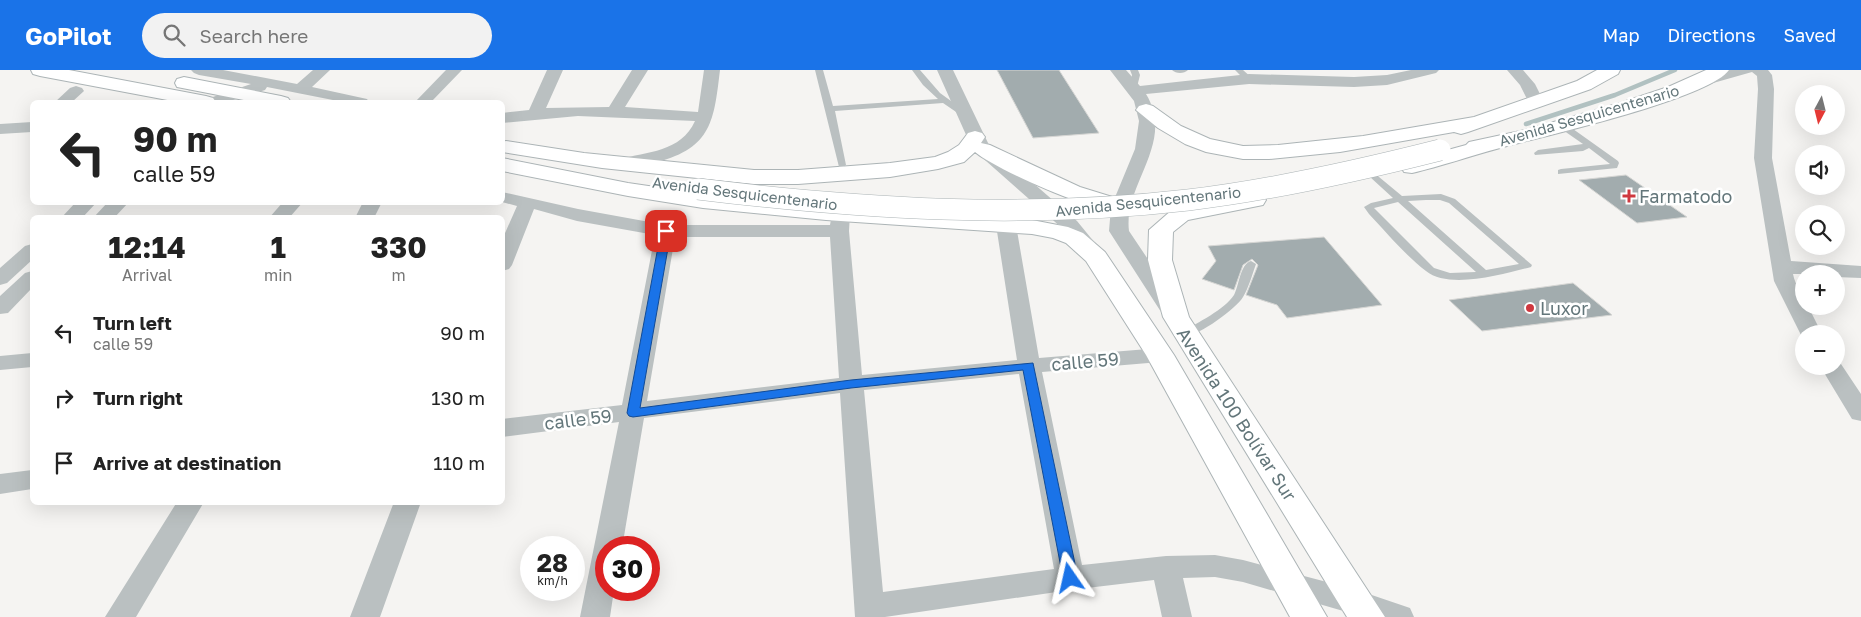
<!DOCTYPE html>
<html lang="en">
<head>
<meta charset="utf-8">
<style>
  body { margin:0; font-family:"Golos Text",sans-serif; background:#f2f2f2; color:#222; height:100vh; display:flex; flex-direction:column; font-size:19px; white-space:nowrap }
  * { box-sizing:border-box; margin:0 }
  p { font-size:16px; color:#767676 }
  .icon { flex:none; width:28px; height:28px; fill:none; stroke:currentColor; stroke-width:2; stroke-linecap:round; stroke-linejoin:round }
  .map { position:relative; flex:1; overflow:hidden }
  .panel { position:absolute; left:30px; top:145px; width:475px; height:290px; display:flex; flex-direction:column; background:#fff; border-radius:8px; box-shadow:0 5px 20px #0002 }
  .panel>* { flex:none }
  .guide { position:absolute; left:30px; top:30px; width:475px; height:105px; border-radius:8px; box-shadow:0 5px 20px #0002; background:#fff; color:#222; overflow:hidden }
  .needle { width:32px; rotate:187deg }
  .tools { position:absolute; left:1795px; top:15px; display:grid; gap:10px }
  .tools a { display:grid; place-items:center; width:50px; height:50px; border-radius:50%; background:#fff; box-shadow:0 5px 20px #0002; font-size:25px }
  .speed { position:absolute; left:520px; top:466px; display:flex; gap:10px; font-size:25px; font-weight:700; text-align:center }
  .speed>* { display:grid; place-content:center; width:65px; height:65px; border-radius:50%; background:#fff; box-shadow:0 5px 20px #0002; line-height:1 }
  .speed small { font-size:12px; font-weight:400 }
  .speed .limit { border:8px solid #d22; background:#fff; color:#111 }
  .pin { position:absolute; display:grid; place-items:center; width:42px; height:42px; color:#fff; margin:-21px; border-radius:10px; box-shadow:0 2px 8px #0006 }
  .me { position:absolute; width:55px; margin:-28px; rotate:349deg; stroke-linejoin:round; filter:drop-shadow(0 0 4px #0008) }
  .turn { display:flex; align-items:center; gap:18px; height:105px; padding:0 20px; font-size:22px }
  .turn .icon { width:65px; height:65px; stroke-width:2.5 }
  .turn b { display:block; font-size:35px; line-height:42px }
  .eta { display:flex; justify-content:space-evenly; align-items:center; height:85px; text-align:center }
  .eta b { font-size:30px; font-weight:700; line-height:35px }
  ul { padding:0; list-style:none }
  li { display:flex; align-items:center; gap:15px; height:65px; padding:0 20px }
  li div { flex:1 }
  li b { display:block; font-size:19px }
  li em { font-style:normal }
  header { display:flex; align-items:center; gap:30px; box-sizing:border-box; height:70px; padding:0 25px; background:#1a73e8; color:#fff }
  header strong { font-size:24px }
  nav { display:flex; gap:28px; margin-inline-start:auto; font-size:18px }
  .search { width:350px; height:45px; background:#f2f2f2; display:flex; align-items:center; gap:12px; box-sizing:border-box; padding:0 18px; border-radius:28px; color:#767676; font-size:19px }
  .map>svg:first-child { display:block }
</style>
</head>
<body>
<header>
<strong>GoPilot</strong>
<div class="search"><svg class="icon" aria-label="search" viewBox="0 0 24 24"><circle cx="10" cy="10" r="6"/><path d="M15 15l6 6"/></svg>Search here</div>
<nav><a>Map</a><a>Directions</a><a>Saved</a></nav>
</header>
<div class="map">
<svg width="1861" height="547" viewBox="0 0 1861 547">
  <rect width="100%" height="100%" fill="#f5f4f2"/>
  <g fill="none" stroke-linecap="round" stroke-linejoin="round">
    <path stroke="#b1c1c1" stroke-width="4.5" d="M1526,54l89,-29 60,-25"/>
  </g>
  <path fill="#a2acae" stroke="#d6d6d4" d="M997,0h62l40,63 -66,5z
    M1626,105l61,42 -50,6 -58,-43z
    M1324,167l58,68 -95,13 -10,-13 -31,-10 12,-30 -6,-6 -9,6 -9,25 -32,-11 14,-18 -8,-15z
    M1573,213l39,32 -130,16 -33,-31z"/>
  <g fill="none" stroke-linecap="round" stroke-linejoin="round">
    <g stroke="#acb4b6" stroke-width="2">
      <path id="secondary" d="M31,0h38l137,26 7,2 3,4h-38l-138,-26 -7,-2z
        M1597,0h23l-2,4 -27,15 -123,43 -7,2 -7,-2 -114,20 -71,7h-26l-37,-7 -21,-8 -27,-16 -22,-18 3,-4 7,-2 7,2 28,20 29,13 33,7 35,-1 85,-9 111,-19 103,-36z
        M1706,0h23c-20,29 -189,67 -229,78 -30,8 -58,18 -88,25l-8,-1 -3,-5 3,-5 62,-17 3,-3 60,-13 91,-26 48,-16z
        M184,7l97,19 7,2 3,4h-37l-77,-15 -2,-4 2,-4z
        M975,61l7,2 3,4 -4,6 9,2 90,42 55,17 4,5 -4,5c-26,6 -139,-44 -160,-62l-11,10 -26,7 -48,8 -92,7h-44l-152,-16 -100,-16v-10l4,-1 78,12 170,17h44l92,-7 45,-6 13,-5 11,-7 9,-12z
        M502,88l126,25 75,11 123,12 206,14 36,7 15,6 22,19 69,103 153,262h-37l-144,-262 -60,-94 -20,-18 -13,-5 -21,-4 -206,-14 -123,-12 -75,-12 -126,-25z
        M1255,123l8,2 3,5 -3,5 -75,15 -15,12 -1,28 17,57 196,300h-38l-184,-300 -15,-57 1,-30 24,-21z"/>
    </g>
    <path fill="#bac0c1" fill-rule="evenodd" d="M815,0h8l10,36 105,-7 -15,-14 -11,-15h8l20,23 29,21 -7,2 -19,-13 -108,8 11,54 -4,3 -3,-1z
      M1130,0h8l2,5 -3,12 -4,2 -4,-2 3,-12z
      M1172,0h16c-4,4 -12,4 -16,0z
      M1235,0h8l10,9 -7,2z
      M1560,54h6l52,37 1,2 -2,5 -59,6v-4l3,-1 49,-5 -21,-16 -6,3 -48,4 -1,-2 4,-3 45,-6 -23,-16z
      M1373,102l29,24 39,-2 14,5 77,66 -1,2c-27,7 -82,23 -105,4 -20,-15 -40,-39 -57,-57l-5,-7 7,-4 22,-5 -23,-21 -1,-2zM1426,130h14l9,3 70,61 -33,6 -78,-69zM1398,132l78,70 -26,1 -16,-5 -60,-60z
      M1251,191l5,3c-4,11 -7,23 -13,33 -6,11 -48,42 -60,39l-2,-2 2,-2c15,-10 41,-22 51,-37 5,-9 6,-31 17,-34z"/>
    <path fill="#bac0c1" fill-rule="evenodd" d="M191,0h32l74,14 16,-14h17l-18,17 55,12 2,3h-26l-76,-15 -2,3 -38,12h-22l2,-3 44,-15 -52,-9 -5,-2z
      M446,0h16l-31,32h-16z
      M547,0h16l-17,38 63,-1 23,-37h16l-23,37 73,5 6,-42h16c-6,50 -8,78 -63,92 -12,3 -26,8 -38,5l-3,-4 3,-4c28,-7 62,-7 76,-38l-117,-5 -76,7v-10l27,-3z
      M937,0h16l36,75 88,76 18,22 -3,4 -7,2 -7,-2 -15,-18 -86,-76 -10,-16z
      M1110,0h16l14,16 109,-12 105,3 33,-2 24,-5h28l-3,3 -49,12 -33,2 -105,-3 -103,10c30,49 -23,90 -17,137l53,79 -3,5 -8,2 -8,-2 -54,-84 2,-24 24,-58 4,-28 -5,-20z
      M1507,0h16l12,14 9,18 -2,3h-12l-10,-20z
      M1728,0h40l4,5 2,14 -2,69 19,103 70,5v12l-25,-1v-3h-43c2,12 11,20 11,32h4l14,28h-18l-1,5 -29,-58 -20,-123 4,-69 -1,-13 -5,-4 -53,15 -5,-2 -3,-3 3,-3z
      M76,16l6,2 2,3 -12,11h-17l15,-14z
      M32,52v10l-32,2v-10z
      M502,122l76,17 88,16h164l2,-11 2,-4 7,-2 7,2 2,4 -1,17 13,144 155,-15 -21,-135 3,-4 7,-2 7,2 3,4 23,133 121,-10 8,2 3,5 -3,5 -8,2 -118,10 40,193 84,-9 49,-1 28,5 114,30 53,18 4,9h-50l-121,-35 -28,-5 -32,1 9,39h-30l-8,-37 -84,10 -185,27h-30l-15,-224 -196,25 -22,130h-16v42h8l-4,27h-30l39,-195 -117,15v-18l120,-14 33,-170 -78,-14 -43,-12 -22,56 -3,4 -7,2v-31l15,-34 -15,-4zM675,167h155l9,141 -192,23zM1019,304l35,195 -171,23 -19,-202z
      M76,132h21l-15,16h-21z
      M108,132h21l-15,16h-21z
      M283,132h20l-14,16h-20z
      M363,132h19l-8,16h-19z
      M32,174v16l-25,23 -7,2v-17l25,-22z
      M32,201v17l-24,25 -8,1v-18l25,-23z
      M32,283v14l-32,3v-14z
      M1836,290l3,1 22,33v27l-9,-2 -32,-53h16z
      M32,400v19l-32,5v-20z
      M177,432h27l-68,115h-31z
      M394,432h27l-41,115h-30z"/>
    <use href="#secondary" fill="#fff" fill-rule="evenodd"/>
    <g stroke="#acb4b6" stroke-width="22" stroke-linecap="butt">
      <path id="secondary-bridge" d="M698,119c163,20 326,30 490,11 85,-10 169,-29 252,-50"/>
    </g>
    <use href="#secondary-bridge" stroke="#fff" stroke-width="21"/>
  </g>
  <path fill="#1a73e8" stroke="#114b97" d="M666,158l5,3 -31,177 211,-28 182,-17 45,215 -2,4 -6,2 -5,-2 -2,-4 -40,-208 -172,18 -218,29 -4,-1 -2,-3 34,-182z"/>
  <g fill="#cf383f" stroke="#fff" stroke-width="2">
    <path d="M1626.5 118.5h5v5h5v5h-5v5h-5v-5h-5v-5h5z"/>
    <circle cx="1530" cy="238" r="5"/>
  </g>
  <g text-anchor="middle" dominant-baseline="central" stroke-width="5" stroke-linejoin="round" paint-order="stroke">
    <g font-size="15" fill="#63767a" stroke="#fff">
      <text transform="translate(1589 45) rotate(-16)">Avenida Sesquicentenario</text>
      <text transform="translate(745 123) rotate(7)">Avenida Sesquicentenario</text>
      <text transform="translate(1148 131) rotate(-6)">Avenida Sesquicentenario</text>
    </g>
    <g font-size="18" fill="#63767a" stroke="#fff" text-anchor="start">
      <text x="1639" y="126">Farmatodo</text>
      <text x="1540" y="238">Luxor</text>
    </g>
    <g font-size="18" fill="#63767a" stroke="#fff">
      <text transform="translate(1085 291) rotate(-5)">calle 59</text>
      <text transform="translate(1237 344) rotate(57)">Avenida 100 Bolívar Sur</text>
      <text transform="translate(578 349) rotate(-7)">calle 59</text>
    </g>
  </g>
</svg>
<div class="tools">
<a><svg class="needle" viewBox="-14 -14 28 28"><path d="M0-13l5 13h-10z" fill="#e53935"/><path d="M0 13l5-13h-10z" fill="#767676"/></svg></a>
<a><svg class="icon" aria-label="sound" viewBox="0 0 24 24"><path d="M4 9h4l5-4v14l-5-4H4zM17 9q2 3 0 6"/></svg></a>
<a><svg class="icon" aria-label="search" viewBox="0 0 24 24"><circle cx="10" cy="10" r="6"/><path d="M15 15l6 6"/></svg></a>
<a>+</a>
<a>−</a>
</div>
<div class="speed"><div>28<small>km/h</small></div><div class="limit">30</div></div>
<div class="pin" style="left:666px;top:161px;background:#d93025"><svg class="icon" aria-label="arrive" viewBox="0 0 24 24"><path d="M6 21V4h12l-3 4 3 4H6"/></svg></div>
<svg class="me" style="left:1070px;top:508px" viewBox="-20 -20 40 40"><path d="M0-17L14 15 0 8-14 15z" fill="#1a73e8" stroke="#fff" stroke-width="4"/></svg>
<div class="guide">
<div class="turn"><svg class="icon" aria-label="left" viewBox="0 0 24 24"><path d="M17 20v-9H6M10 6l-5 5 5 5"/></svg><div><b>90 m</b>calle 59</div></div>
</div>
<section class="panel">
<div class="eta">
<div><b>12:14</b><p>Arrival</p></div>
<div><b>1</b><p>min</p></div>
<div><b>330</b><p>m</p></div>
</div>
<ul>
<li><svg class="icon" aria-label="left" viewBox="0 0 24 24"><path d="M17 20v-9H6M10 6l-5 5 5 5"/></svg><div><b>Turn left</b><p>calle 59</p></div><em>90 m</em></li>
<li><svg class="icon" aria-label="right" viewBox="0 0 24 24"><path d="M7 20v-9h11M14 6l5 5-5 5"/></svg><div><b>Turn right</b></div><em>130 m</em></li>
<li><svg class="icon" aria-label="arrive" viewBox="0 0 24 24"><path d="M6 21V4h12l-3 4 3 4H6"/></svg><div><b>Arrive at destination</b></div><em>110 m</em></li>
</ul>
</section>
</div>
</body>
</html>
